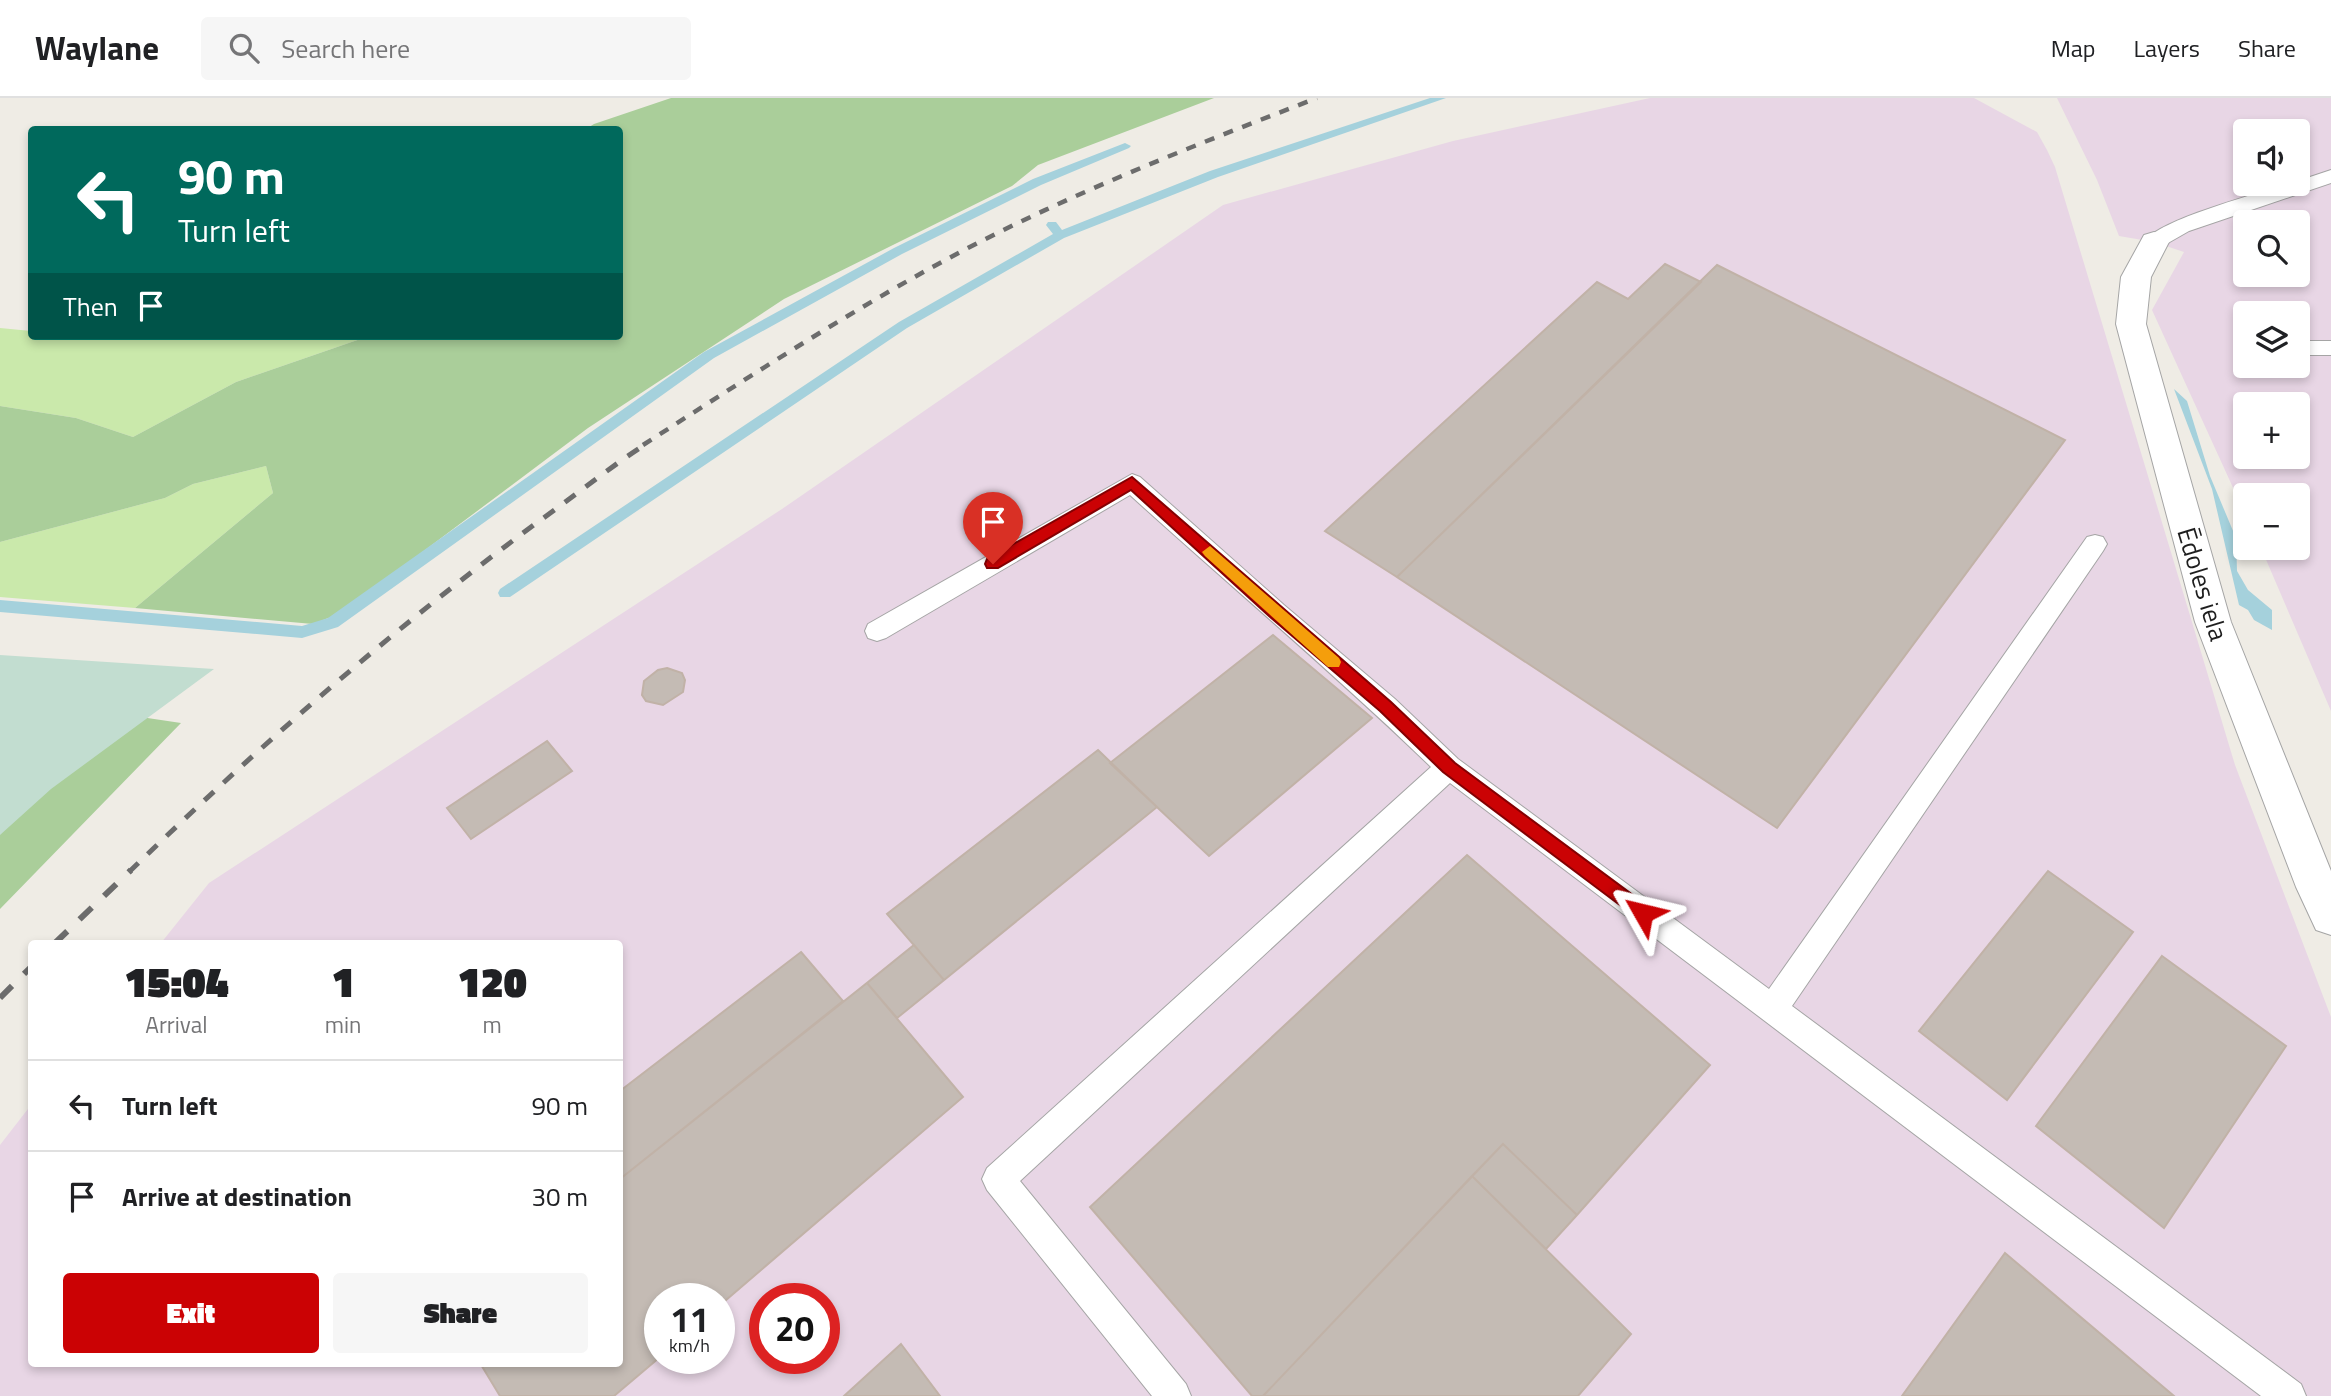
<!DOCTYPE html>
<html lang="en">
<head>
<meta charset="utf-8">
<style>
  body { margin:0; font-family:"Titillium Web",sans-serif; background:#f6f6f6; color:#202124; height:100vh; display:flex; flex-direction:column; font-size:26px; white-space:nowrap }
  * { box-sizing:border-box; margin:0 }
  p { font-size:23px; color:#757577 }
  .icon { flex:none; width:38px; height:38px; fill:none; stroke:currentColor; stroke-width:2; stroke-linecap:round; stroke-linejoin:round }
  .map { position:relative; flex:1; overflow:hidden }
  .side { position:absolute; left:28px; top:842px; width:595px; height:427px; display:flex; flex-direction:column; background:#fff; border-radius:7px; box-shadow:0 4px 10px #0003 }
  .side>* { flex:none }
  .guide { position:absolute; left:28px; top:28px; width:595px; height:214px; border-radius:7px; box-shadow:0 4px 10px #0003; background:#00695c; color:#fff; overflow:hidden }
  .controls { position:absolute; left:2233px; top:21px; display:grid; gap:14px }
  .controls a { display:grid; place-items:center; width:77px; height:77px; border-radius:7px; background:#fff; box-shadow:0 4px 10px #0003; font-size:35px }
  .speed { position:absolute; left:644px; top:1185px; display:flex; gap:14px; font-size:35px; font-weight:700; text-align:center }
  .speed>* { display:grid; place-content:center; width:91px; height:91px; border-radius:50%; background:#fff; box-shadow:0 4px 10px #0003; line-height:1 }
  .speed small { font-size:18px; font-weight:400 }
  .speed .limit { border:10px solid #d22; background:#fff; color:#111 }
  .pin { position:absolute; display:grid; place-items:center; width:60px; height:60px; color:#fff; margin:-72px -30px; border-radius:50% 50% 50% 0; rotate:-45deg; box-shadow:0 0 7px #0007 }
  .pin .icon { rotate:45deg }
  .me { position:absolute; width:77px; margin:-38px; rotate:307deg; stroke-linejoin:round; filter:drop-shadow(0 0 5px #0008) }
  .turn { display:flex; align-items:center; gap:24px; height:147px; padding:0 35px; font-size:32px }
  .turn .icon { width:91px; height:91px; stroke-width:2.5 }
  .turn b { display:block; font-size:49px; line-height:60px }
  .then { display:flex; align-items:center; height:66px; padding:0 35px; background:#0003; gap:14px; font-size:26px }
  .eta { display:flex; justify-content:space-evenly; align-items:center; height:119px; text-align:center }
  .eta b { font-size:42px; font-weight:800; line-height:49px }
  .action { display:flex; gap:14px; margin-top:auto; padding:14px 35px }
  .action a { flex:1; height:80px; border-radius:7px; background:#cb0204; color:#fff; font-size:28px; font-weight:800; line-height:80px; text-align:center }
  .action a+a { background:#f6f6f6; color:#202124 }
  ul { padding:0; list-style:none }
  li { display:flex; align-items:center; gap:21px; height:91px; padding:0 35px; border-top:2px solid #e0e0e0 }
  li div { flex:1 }
  li b { display:block; font-size:26px }
  li em { font-style:normal }
  header { display:flex; align-items:center; gap:42px; box-sizing:border-box; height:98px; padding:0 35px; background:#fff; border-bottom:2px solid #e0e0e0 }
  header strong { font-size:33px }
  nav { display:flex; gap:38px; margin-inline-start:auto; font-size:24px }
  .search { width:490px; height:63px; background:#f6f6f6; display:flex; align-items:center; gap:18px; box-sizing:border-box; padding:0 24px; border-radius:7px; color:#757577; font-size:26px }
  .map>svg:first-child { display:block }
</style>
</head>
<body>
<header>
<strong>Waylane</strong>
<div class="search"><svg class="icon" aria-label="search" viewBox="0 0 24 24"><circle cx="10" cy="10" r="6"/><path d="M15 15l6 6"/></svg>Search here</div>
<nav><a>Map</a><a>Layers</a><a>Share</a></nav>
</header>
<div class="map">
<svg width="2331" height="1298" viewBox="0 0 2331 1298">
  <rect width="100%" height="100%" fill="#efece5"/>
  <path fill="#e8d6e5" fill-rule="evenodd" d="M1650,0h324l63,34 10,18 8,17 180,598 96,252v379h-2331v-251l31,-40 1,258h588v-420h-459l48,-60 573,-374 441,-304 230,-64zM660,1200h59v60h-59zM765,1200h59v60h-59z
    M2057,0h274v613l-70,-163h37v-53h-53v19l-93,-204 32,-58 -30,-10 -35,-6 -22,-56zM2245,33h53v53h-53zM2245,124h53v53h-53zM2245,215h53v53h-53zM2245,306h53v53h-53z"/>
  <path fill="#cae9ab" d="M0,230l31,3 1,5h337l-133,46 -103,55 -57,-19 -76,-12z
    M266,368l7,27 -138,115 -135,-11v-55l165,-44 28,-14z"/>
  <path fill="#aace9a" d="M671,0h543l-176,67 -26,21 -228,113 -196,129 -247,185 -28,11 -178,-16 138,-115 -7,-27 -73,18 -28,14 -165,44v-136l76,12 57,19 103,-55 133,-46h251v-206l-34,-1 8,-5z
    M0,598l181,27 -181,186z"/>
  <path fill="#c2ddd0" d="M0,557l214,14 -163,120 -51,46z"/>
  <path fill="#a5d1dc" d="M2174,291l13,12 23,75 26,62 1,33 11,19 24,20v20l-18,-10 -6,-10 -9,-5 -27,-116z"/>
  <g fill="none" stroke-linecap="round" stroke-linejoin="round">
    <path fill="#a5d1dc" fill-rule="evenodd" d="M1430,0h16l-228,79 -154,61 -157,90 -397,269h-10l-2,-4 2,-4 399,-267 154,-88 -7,-9 2,-3h8l6,8 148,-59z
      M1125,45l6,3 -2,2 -88,37 -139,69 -188,104 -376,269 -36,11 -302,-26v-12l302,26 26,-8 376,-266 190,-104 139,-69z"/>
  </g>
  <path fill="#c4bbb4" stroke="#c1b2a7" stroke-width="2" d="M1665,166l36,18 -304,295 -72,-46 272,-249 31,17z
    M1717,167l348,175 -288,388 -380,-251z
    M1273,537l99,83 -163,138 -99,-93z
    M667,570l15,5 3,7 -2,12 -20,13 -17,-4 -4,-6 2,-14 14,-11z
    M547,643l25,30 -101,68 -24,-31z
    M1098,652l59,57 -213,173 -57,-66z
    M1467,757l243,210 -133,150 -74,-71 -240,252h-11l-162,-189z
    M2048,773l85,61 -126,168 -88,-69z
    M914,847l30,35 -47,38 -30,-35z
    M801,854l42,49 -223,178v-88z
    M2162,858l124,90 -122,182 -128,-102z
    M867,885l96,114 -244,209v-8h-59v59l-46,39h-114l-20,-33h140v-184z
    M1503,1046l74,71 -31,34 -74,-73z
    M1472,1078l159,158 -53,62h-315z
    M2005,1155l169,143h-272z
    M901,1246l39,52h-96z"/>
  <g fill="none" stroke-linecap="round" stroke-linejoin="round">
    <g stroke="#a5a5a5" stroke-width="2">
      <path id="service" d="M2331,72v13l-142,48 -28,16h-14l-3,-5c14,-22 115,-49 144,-58h10v-3z
        M2298,243h33v14h-33z
        M1132,376l8,3 144,128 111,94 63,60 311,230 318,-452 8,-2 8,2 4,7 -4,7 -311,455 509,378 5,12h-45l-811,-613 -430,398 166,203 5,12h-39l-165,-206 -5,-11 5,-11 444,-401c-97,-94 -201,-181 -301,-272l-244,143 -9,3 -9,-3 -3,-7 3,-7z"/>
    </g>
    <g stroke="#a5a5a5" stroke-width="2">
      <path id="minor" d="M2154,134l10,3 5,7 -18,35 -5,47 85,298 100,249v64l-15,-5 -20,-43 -101,-265 -79,-298 5,-47 23,-42z"/>
    </g>
    <use href="#service" fill="#fff" fill-rule="evenodd"/>
    <use href="#minor" fill="#fff" fill-rule="evenodd"/>
    <path stroke="#6c6c6c" stroke-width="4.5" stroke-dasharray="10 10" stroke-linecap="butt" d="M643,347c106,-68 211,-137 323,-196 113,-59 232,-105 351,-151"/>
    <path stroke="#6c6c6c" stroke-width="5" stroke-dasharray="13 13" stroke-linecap="butt" d="M129,774c130,-126 267,-246 413,-353 35,-25 68,-52 104,-75"/>
    <path stroke="#6c6c6c" stroke-width="6" stroke-dasharray="17 17" stroke-linecap="butt" d="M55,845l76,-73
      M0,900l32,-32"/>
  </g>
  <path fill="#cb0204" stroke="#840103" stroke-width="2" d="M1132,379l259,225 64,61 194,144 3,6 -3,5 -6,3 -6,-3 -194,-146 -63,-61 -111,-95 -138,-126 -133,78h-11l-2,-4 2,-5z"/>
  <path fill="#f59e0b" d="M1210,448l129,112 2,4 -2,5h-11l-123,-111 -3,-4z"/>
  <g text-anchor="middle" dominant-baseline="central" stroke-width="5" stroke-linejoin="round" paint-order="stroke">
    <g font-size="26" fill="#1e1e1e" stroke="#fff">
      <text transform="translate(2203 486) rotate(73)">Ēdoles iela</text>
    </g>
  </g>
</svg>
<div class="controls">
<a><svg class="icon" aria-label="sound" viewBox="0 0 24 24"><path d="M4 9h4l5-4v14l-5-4H4zM17 9q2 3 0 6"/></svg></a>
<a><svg class="icon" aria-label="search" viewBox="0 0 24 24"><circle cx="10" cy="10" r="6"/><path d="M15 15l6 6"/></svg></a>
<a><svg class="icon" aria-label="layers" viewBox="0 0 24 24"><path d="M12 4l9 5-9 5-9-5zM3 14l9 5 9-5"/></svg></a>
<a>+</a>
<a>−</a>
</div>
<div class="speed"><div>11<small>km/h</small></div><div class="limit">20</div></div>
<div class="pin" style="left:993px;top:466px;background:#d93025"><svg class="icon" aria-label="arrive" viewBox="0 0 24 24"><path d="M6 21V4h12l-3 4 3 4H6"/></svg></div>
<svg class="me" style="left:1643px;top:815px" viewBox="-20 -20 40 40"><path d="M0-17L14 15 0 8-14 15z" fill="#cb0204" stroke="#fff" stroke-width="4"/></svg>
<div class="guide">
<div class="turn"><svg class="icon" aria-label="left" viewBox="0 0 24 24"><path d="M17 20v-9H6M10 6l-5 5 5 5"/></svg><div><b>90 m</b>Turn left</div></div>
<div class="then">Then<svg class="icon" aria-label="arrive" viewBox="0 0 24 24"><path d="M6 21V4h12l-3 4 3 4H6"/></svg></div>
</div>
<section class="side">
<div class="eta">
<div><b>15:04</b><p>Arrival</p></div>
<div><b>1</b><p>min</p></div>
<div><b>120</b><p>m</p></div>
</div>
<ul>
<li><svg class="icon" aria-label="left" viewBox="0 0 24 24"><path d="M17 20v-9H6M10 6l-5 5 5 5"/></svg><div><b>Turn left</b></div><em>90 m</em></li>
<li><svg class="icon" aria-label="arrive" viewBox="0 0 24 24"><path d="M6 21V4h12l-3 4 3 4H6"/></svg><div><b>Arrive at destination</b></div><em>30 m</em></li>
</ul>
<div class="action"><a>Exit</a><a>Share</a></div>
</section>
</div>
</body>
</html>
